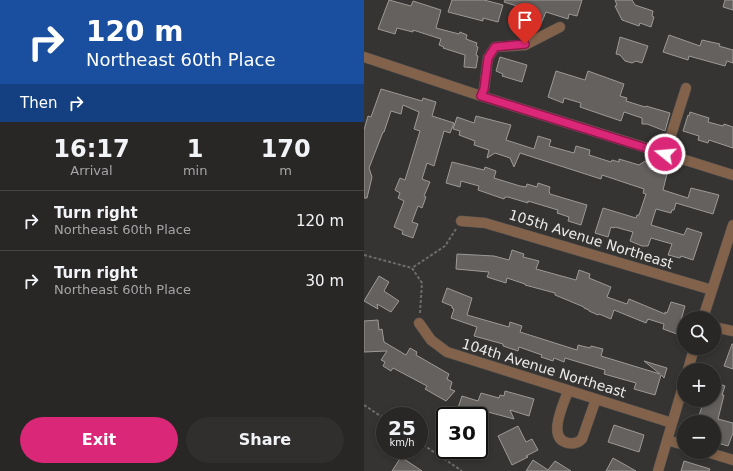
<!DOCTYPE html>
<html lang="en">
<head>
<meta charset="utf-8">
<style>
  body { margin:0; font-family:"DejaVu Sans",sans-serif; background:#302f2e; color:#f1f3f6; height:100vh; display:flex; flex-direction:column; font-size:15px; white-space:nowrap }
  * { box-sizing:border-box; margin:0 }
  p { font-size:13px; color:#a5a5a7 }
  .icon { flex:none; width:22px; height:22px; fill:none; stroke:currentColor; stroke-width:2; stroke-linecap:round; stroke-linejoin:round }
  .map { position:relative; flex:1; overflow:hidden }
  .side { display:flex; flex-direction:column; background:#282726; width:364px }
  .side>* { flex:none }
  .banner { background:#1a4fa0; color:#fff; overflow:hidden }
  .controls { position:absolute; left:313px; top:311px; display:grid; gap:8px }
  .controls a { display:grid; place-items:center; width:44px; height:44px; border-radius:50%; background:#282726; box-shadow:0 2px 6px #0003,0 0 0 1px #444443; font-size:20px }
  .speed { position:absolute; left:12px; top:407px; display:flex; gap:8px; font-size:20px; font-weight:700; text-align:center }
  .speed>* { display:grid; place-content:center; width:52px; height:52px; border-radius:50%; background:#282726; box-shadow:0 2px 6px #0003,0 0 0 1px #444443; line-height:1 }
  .speed small { font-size:10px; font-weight:400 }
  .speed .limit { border:2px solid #111; border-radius:6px; background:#fff; color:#111 }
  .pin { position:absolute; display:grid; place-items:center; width:34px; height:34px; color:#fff; margin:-41px -17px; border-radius:50% 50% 50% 0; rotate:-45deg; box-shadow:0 0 4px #0007 }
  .pin .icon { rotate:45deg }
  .me { position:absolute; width:44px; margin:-22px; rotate:287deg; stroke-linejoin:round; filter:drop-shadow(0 0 3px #0008) }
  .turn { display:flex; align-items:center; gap:14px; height:84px; padding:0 20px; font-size:18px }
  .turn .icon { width:52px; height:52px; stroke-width:2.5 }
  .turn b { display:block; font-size:28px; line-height:34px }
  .then { display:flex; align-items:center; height:38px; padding:0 20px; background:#0003; gap:8px; font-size:15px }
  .eta { display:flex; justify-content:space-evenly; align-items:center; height:68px; text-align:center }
  .eta b { font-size:24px; font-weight:700; line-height:28px }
  .action { display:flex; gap:8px; margin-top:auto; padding:8px 20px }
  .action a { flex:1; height:46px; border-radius:24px; background:#db2777; color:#fff; font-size:16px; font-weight:700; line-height:46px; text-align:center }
  .action a+a { background:#302f2e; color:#f1f3f6 }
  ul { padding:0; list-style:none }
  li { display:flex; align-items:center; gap:12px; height:60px; padding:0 20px; border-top:1px solid #444443 }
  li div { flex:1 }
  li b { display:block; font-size:15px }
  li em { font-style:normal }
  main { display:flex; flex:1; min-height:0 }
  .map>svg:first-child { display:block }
</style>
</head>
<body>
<main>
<section class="side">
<div class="banner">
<div class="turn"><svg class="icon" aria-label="right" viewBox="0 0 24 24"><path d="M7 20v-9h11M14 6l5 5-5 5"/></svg><div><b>120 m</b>Northeast 60th Place</div></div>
<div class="then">Then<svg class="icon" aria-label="right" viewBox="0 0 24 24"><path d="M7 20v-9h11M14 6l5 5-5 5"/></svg></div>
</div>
<div class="eta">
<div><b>16:17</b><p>Arrival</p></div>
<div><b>1</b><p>min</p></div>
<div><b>170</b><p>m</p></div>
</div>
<ul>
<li><svg class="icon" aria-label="right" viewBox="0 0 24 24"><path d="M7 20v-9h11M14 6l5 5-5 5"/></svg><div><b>Turn right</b><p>Northeast 60th Place</p></div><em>120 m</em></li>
<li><svg class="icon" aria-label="right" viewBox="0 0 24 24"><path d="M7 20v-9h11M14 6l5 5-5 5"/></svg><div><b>Turn right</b><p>Northeast 60th Place</p></div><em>30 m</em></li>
</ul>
<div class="action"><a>Exit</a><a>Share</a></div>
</section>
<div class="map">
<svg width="369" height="471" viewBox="0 0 369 471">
  <rect width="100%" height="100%" fill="#363432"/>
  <path fill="#64615f" stroke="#9c9997" d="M25,0l22,6 2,-5 28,9 -5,18 23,6 1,-2 7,3 -1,4 11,4 -1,3 2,1 -2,8 2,1 -2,12 -12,-1 1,-12 -22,-7 1,-1 -5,-2 2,-6 -28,-9v2l-16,-4 -2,6 -17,-5z
    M88,0h32l19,5 -5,17 -15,-4v3l-35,-9z
    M141,0h77l-5,16 -8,-2 -1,5 -22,-7 -6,14 -12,-4 1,-3 -12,-4 3,-8 -16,-5z
    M251,0h17l3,5 18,6 -1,5 2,1 -3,10 -11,-4 -1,3 -17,-6 -7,-14 2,-1z
    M361,0h8v10l-10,-3z
    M305,35l31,11 2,-6 18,4 -1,2 14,4v13l-6,-2 -2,5 -36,-10 -1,4 -25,-8z
    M256,37l28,9 -6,17 -6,-2 -4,2 -7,-2 -5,-6 -4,-1z
    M136,57l27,8 -5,17 -20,-6 1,-2 -7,-3z
    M192,71l29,9 3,-9 36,13 -4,12 7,2 -1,3 19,6 1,-1 24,7 -5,18 -18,-7h-5v-6l-18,-6 -3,9 -41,-14 1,-4 -17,-5 -1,5 -15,-6z
    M17,89l41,12 1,-3 13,4 -4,14 22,7 -4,10 -6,-2 -10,35 -7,-3 -5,16 8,3 -6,14 2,1 -4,11 -4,-2 -6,16 6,2 -5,14 -11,-4 1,-3 -9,-4 10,-26 -6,-3 2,-5 -5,-3 5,-12 5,2 15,-49 -6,-2 5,-17 -16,-7 -2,9 -10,-3 -7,21h-1l-14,36 3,9 -5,21h-3v-68l4,-14 3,1z
    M326,112l19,6 -1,4 15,4 1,-2 9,3v21l-24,-8 -1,3 -10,-3 1,-4 -16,-5 5,-16 1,1z
    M112,116l35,9 -5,15 28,9 4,-13 13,4 -2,6 25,7 2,-7 14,4 -1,5 22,7 1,-2 7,2v-3l20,6 6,-4 5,8 17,5 -4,16 25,8 3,-10 28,7 -6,19 -37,-11 -2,7h-2l-1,3 -15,-4 -5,16 33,10 3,-7 15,5 -9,27 -12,-4 -1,2 -12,-3 4,-11 -21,-6 -3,8h-6l-12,-5 3,-9 -18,-5 -1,1 -3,-1 -3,10 -13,-4 8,-25 33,10 1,-3h2l7,-21 -3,-1 1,-4 -42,-14 -1,4 -81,-26 -6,14 -4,-9 -15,-5 -8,5 2,-8 -15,-5 1,-4 -16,-6 1,-4 -7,-2 4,-12 17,6z
    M88,162l32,8 1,-3 11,4 -2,7 26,8 6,1 1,-3 10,3 1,-4 12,4 -1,4 1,3 37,11 -6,20 -13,-4 1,-4 -12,-4 1,-3 -30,-9v2l-20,-6h-3l-1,2 -26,-9 1,-4 -18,-5 -1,6 -14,-4z
    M148,250l12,4 -1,3 16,4 -3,8 40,11 3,-10 11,4 -1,4 22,9 -4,10 20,7 2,-5 36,15v-2l2,1 4,-11 14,4 -8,28 -14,-5 1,-5 -16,-5 -2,4 -32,-13 -3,9 -12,-5 -1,1 -9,-4v-1l-5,-2v-1l-29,-12v-2l-30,-8v-1l-18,-6 -1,5 -19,-6 2,-5 -33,-3 1,-15 37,2 15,4z
    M15,276l10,6 -5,9 15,10 -8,11 -14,-8 1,5 -14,-8z
    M83,288l25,10 -5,17 42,12 1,-5 12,4 -2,6 57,18 1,-5 12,3 1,-2 12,3 -2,7 59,18 -16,-13 23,7 -3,10 -3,-3 -6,20 -21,-6 2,-6 -32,-9 1,-4 -40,-12 -1,4 -10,-4 -1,3 -12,-4 1,-2 -23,-8 -1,4 -15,-5v-2l-29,-8 3,-9 -26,-9 3,-9 -2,-1v-2l-10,-4z
    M14,320l1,10 3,-1 2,13 22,13 4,-7 7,4 -1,3 33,19 -2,5 5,3 -2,7 5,2 -9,10 -21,-12 2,-3 -34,-18 -2,3 -8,-5 2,-4 -4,-2 6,-9 -23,1v-31z
    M368,344h1v25l-9,-3z
    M350,382l11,4 -3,9h2l-6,24 15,4v10l-5,13 -14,-4v-20h-17l7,-22h10z
    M141,391l29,8 -5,17 -19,-6 4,9 -26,-7 -7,22h-2v-18h-15l-8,-2 6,-18 16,5 3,-8 18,5 1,-3 4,1z
    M250,425l30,10 -5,17 -31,-10z
    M154,426l8,16 6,-3 6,11 -12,6 2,1 -16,8 -14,-29z
    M37,457l21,14h-30z
    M249,458l23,13h-30z
    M169,460l15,10 7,-9 16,10h-45z
    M320,461l26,8 -1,2h-28z"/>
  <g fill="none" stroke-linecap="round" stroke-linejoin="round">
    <g stroke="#53514f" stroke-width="11">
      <path id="minor" d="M0,57l117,39 252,79
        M117,96l3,-7 4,-31 7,-11 30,-2 35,-18
        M301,154l21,-66
        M97,221l24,2 227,67
        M339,318l30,-93
        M55,323l12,17 16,12 225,71
        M350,327l19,4
        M324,370l6,-22
        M204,391c-4,12 -22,48 0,52 5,1 10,0 14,-4l14,-40
        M303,440l17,5
        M343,452l26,8
        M294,471l26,-88"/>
    </g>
    <path stroke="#6e6c6b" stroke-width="2" stroke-dasharray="3 2" stroke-linecap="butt" d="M0,255l48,13
      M56,313l2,-30 -10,-15 33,-22 11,-17
      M0,405l21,14
      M55,442l43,29"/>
    <use href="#minor" stroke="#82624a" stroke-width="10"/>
  </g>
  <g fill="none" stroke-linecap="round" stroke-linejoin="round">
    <g stroke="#8e194d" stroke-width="10">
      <path id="route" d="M161,44l-30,3 -7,11 -4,31 -3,7 184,58"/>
    </g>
    <use href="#route" stroke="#db2777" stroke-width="7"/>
  </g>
  <g text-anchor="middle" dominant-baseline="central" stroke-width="4" stroke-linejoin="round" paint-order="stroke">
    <g font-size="14" fill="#ecebea" stroke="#363432">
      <text transform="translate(227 239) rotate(17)">105th Avenue Northeast</text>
      <text transform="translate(180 368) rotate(17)">104th Avenue Northeast</text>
    </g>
  </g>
</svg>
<div class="controls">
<a><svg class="icon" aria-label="search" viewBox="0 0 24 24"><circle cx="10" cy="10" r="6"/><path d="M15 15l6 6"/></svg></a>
<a>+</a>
<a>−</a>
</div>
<div class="speed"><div>25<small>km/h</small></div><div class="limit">30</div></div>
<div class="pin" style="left:161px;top:44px;background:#d93025"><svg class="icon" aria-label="arrive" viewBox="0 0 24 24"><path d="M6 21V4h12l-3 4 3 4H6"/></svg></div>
<svg class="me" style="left:301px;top:154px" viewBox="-20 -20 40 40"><circle r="17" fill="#db2777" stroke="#fff" stroke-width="3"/><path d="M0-11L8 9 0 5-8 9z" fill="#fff"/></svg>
</div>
</main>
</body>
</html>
